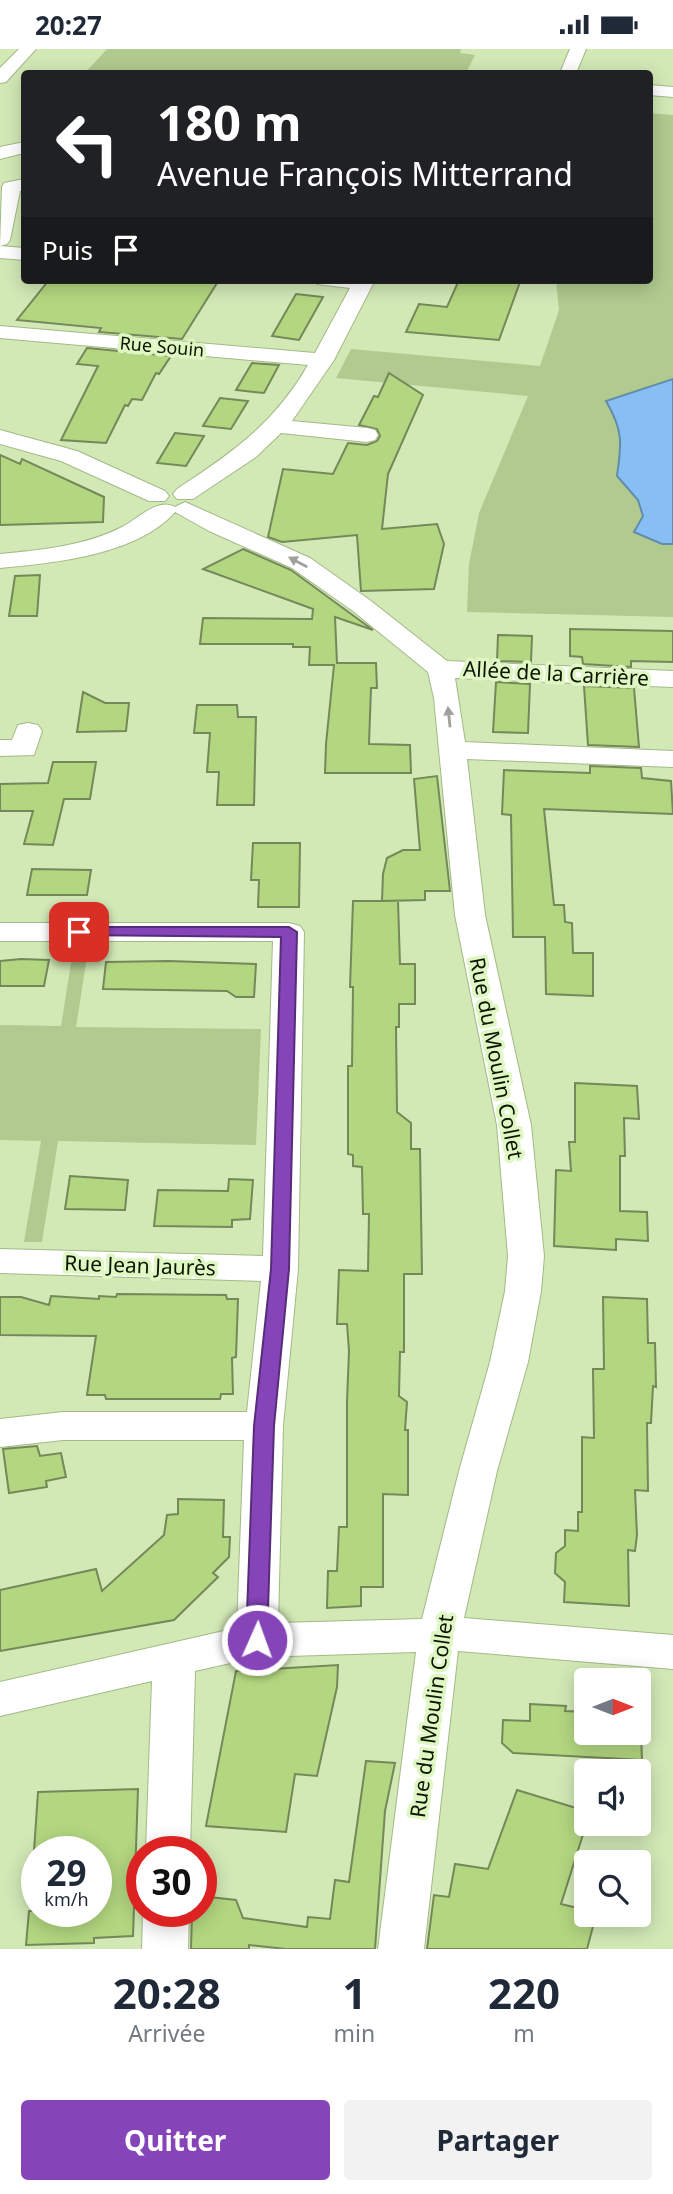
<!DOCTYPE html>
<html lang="fr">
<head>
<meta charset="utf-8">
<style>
  body { margin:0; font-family:"Noto Sans",sans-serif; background:#f2f2f3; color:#1f2937; height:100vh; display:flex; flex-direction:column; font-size:26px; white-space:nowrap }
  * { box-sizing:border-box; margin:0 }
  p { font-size:23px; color:#747a83 }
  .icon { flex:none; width:38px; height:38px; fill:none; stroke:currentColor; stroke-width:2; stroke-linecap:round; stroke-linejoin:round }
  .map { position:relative; height:1900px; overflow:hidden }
  .drawer { display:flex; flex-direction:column; background:#fff; flex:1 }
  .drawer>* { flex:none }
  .hud { position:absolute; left:21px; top:21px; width:632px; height:214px; border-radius:7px; box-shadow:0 4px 18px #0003; background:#202124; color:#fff; overflow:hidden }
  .needle { width:46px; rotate:90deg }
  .controls { position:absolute; left:574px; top:1619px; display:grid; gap:14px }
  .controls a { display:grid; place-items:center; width:77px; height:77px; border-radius:7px; background:#fff; box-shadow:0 4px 18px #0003; font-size:35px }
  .speed { position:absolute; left:21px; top:1787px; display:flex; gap:14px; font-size:35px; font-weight:700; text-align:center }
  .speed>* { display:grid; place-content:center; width:91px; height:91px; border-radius:50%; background:#fff; box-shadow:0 4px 18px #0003; line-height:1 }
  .speed small { font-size:18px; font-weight:400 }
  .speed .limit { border:10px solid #d22; background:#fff; color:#111 }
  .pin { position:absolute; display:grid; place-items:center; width:60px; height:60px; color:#fff; margin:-30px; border-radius:14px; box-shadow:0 4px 10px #0006 }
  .me { position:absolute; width:77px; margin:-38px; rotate:2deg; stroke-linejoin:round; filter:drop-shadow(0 0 5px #0008) }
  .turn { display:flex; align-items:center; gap:24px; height:147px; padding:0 21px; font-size:32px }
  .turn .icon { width:91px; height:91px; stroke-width:2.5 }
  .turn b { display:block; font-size:49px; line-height:60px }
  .then { display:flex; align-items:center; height:66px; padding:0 21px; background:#0003; gap:14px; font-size:26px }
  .eta { display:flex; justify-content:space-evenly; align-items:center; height:119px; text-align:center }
  .eta b { font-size:42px; font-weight:700; line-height:49px }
  .button { display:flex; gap:14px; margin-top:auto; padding:14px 21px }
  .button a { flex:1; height:80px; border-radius:7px; background:#8644b9; color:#fff; font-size:28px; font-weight:700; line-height:80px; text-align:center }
  .button a+a { background:#f2f2f3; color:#1f2937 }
  .status { display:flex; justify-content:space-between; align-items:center; height:49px; padding:0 35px; background:#fff; direction:ltr }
  .status svg { height:19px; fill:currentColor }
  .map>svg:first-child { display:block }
</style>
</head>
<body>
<div class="status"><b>20:27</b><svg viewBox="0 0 49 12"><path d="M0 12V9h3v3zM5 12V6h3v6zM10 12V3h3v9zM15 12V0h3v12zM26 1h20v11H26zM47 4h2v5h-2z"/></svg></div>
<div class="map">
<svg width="673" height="1900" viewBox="0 0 673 1900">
  <rect width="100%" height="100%" fill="#d2e9b6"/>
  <path fill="#b0ca8f" d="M107,0h354l-1,4 15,2 -9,18h-89l-46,-3 -3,3h-243z
    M649,64l24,2v264l-67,22c17,29 16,42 11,75l21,24 5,16 19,28h11v73l-206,-5 2,-48 10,-51 49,-117 -192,-18 15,-29 189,17 19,-56 -3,-30h93z
    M74,895h15l-13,83 185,2 -5,116 -198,-4 -16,101h-18l17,-101 -41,-1v-115l61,1z"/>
  <path fill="#87bff4" stroke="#638cac" stroke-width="2" d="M673,330v165h-11l-28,-12 9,-16 -5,-16 -21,-24c5,-33 6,-46 -11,-75z"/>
  <path fill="#b3d780" stroke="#748859" stroke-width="2" d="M49,231h138l30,3 -35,56 -83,-7 2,-4 -84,-8z
    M459,231l61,2 -21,58 -93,-8 13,-28 28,3z
    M296,245l27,3 -24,43 -27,-4z
    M87,299l84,8 -12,18 -3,-1 -14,27 -10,-1 -4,7 -3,-1 -19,38 -45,-3 37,-74 -21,-2z
    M252,314l27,2 -15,28 -28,-3z
    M389,324l34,22 -35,79 -6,55 55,-5 7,20 -10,45 -73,2 -4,-56 -75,7 -14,-5 15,-68 50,5 15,-31 19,2 10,-4 3,-5 -3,-7 -18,-4 15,-29 4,1z
    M220,349l28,3 -17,28 -28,-3z
    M175,384l29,3 -18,30 -29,-3z
    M0,406l20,9 2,-5 82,38 -1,25 -103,3z
    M243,500l48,21 82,60 -38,-13 2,46h39l1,25h-6l-2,56 41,1 1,28h-86l1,-29 8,-79h-25l1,-18h-17v-3h-93l3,-26 109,1 1,-10 -110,-40z
    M40,526l-3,41h-28l6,-40z
    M570,580l103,2v31l-42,-1v6l-48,-3 -1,-7 -12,-1z
    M498,586l34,1 -1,26 -34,-1z
    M496,633l34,2 -2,49 -35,-1z
    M584,637l50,2 5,59 -51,-2z
    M83,643l22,11h24l-3,28 -49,1z
    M197,656h40l1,12h18l-2,88h-37l2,-33h-12l3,-39h-16z
    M53,713h43l-6,37h-26l-11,46 -29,-1 9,-33h-33v-27l48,-1z
    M590,717l51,2 1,10 29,3 2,33 -129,-5 10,96h10l1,17 7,1 1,30h20v43l-47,-2 -1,-57h-32l-2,-122 -9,-1 2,-44 86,3z
    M437,727l13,115h-25v9l-43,1 1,-27 4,-16 16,-8h17l-6,-71z
    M253,794h47l-1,64h-41l1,-27h-8z
    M32,820l59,1 -4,25h-60z
    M353,852h45l2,63h15v40h-16v23h-3l1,85 14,11v26h9l2,125h-18v78h-4l-1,44 8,6 -2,28h3v65l-25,-1v93h-22v19l-34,2 1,-37h9l2,-44h8v-126l2,-50 -2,-27h-10l2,-54 29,1 1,-57h-6l-1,-47 -9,-1v-11l-5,-1v-88h4l1,-79h-3z
    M21,910l28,1 -5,26h-44v-25z
    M169,912l87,3 -2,33h-18l-9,-6 -124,-2 3,-27z
    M575,1034l62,3 2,33 -15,-1 1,38h-5v55l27,1 1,29 -32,-2v11l-62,-4 2,-76 15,1 -2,-29h6z
    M70,1127l58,4 -3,30 -60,-1z
    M229,1130l24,1 -3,39 -18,1v7l-78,-1 4,-36 70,1z
    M117,1245l109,1 1,4h11l-2,58 -4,1 1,36h-12l-1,5h-114l-1,-4h-18l9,-59 -96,-1v-38h21l28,8 2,-9 48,3v-3l17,1z
    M603,1248l44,2 1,44h7l1,44 -3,-1 -2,37h-4l1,68 -13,-1 2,45 -2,16 -7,-1 1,56 -65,-4 1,-20 -10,-9 1,-20 9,-7v-16l13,1v-19h4v-75l12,1 -1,-69h11z
    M37,1397l3,10 21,-3 5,24 -20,4 1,6 -38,6 -6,-44z
    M178,1450l46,1 -1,37h7l-1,20 -16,16 5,4 -44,43 -174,31v-61l96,-21 6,22 62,-56 3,-20 11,-1z
    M338,1616l-1,22 -20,89 -22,-2 -9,58 -80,-6 30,-155z
    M530,1655l36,2 -1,5 21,1v21h55l1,27 -129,-7 -11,-10 1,-23 27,1z
    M366,1712l29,2 -10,48 -10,138h-89l-37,-4v4h-58l1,-36 9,1v-18l35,4 7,18 64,9 1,-10 22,2 5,-39 14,2z
    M138,1740l-5,147 -39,2v5l-68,2 3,-34h67v-60h-62l4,-59z
    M517,1741l69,21v14l-25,79 25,6v5h10l-9,34h-160l7,-54 15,2 6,-33 33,5z"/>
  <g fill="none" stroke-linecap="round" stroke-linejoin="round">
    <g stroke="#a3b987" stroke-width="2">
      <path id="minor" d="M19,0h17l-30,33 -6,1v-15z
        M570,0h16l-10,24h-16z
        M649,36l24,2v10l-24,-2z
        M24,93v11l-24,6v-12z
        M24,130v12h-4l-10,49 -3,4 -7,2 2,-59 2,-4z
        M0,197l24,2v12l-24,-2z
        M314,231h61l-41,80 -42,61 75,7 8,2 3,5 -3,5 -8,2 -86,-9 -25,24 -63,42h-16l-4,-5 4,-5c56,-37 97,-65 131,-124l-308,-27v-12l315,27 35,-65 -33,-4z
        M0,381l77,21 88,40 4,5 -4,5h-16l-88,-40 -61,-17z
        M185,453l125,56 61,43 76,60 226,10v16l-218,-9 10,64 208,9v16l-206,-8 18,156 46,210 13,131 -3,35 -13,71 -31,109 -33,147 209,17v34l-215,-18 -34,298h-46l38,-297 -159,5 -62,14 -5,180h-44l6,-170 -152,35v-34l237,-54 7,-188h-181l-63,7v-28l63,-7h184l14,-131 -261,-8v-24l263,7 10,-315h-273v-18h289l11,3 4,6 -6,337 -15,157 -5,197 144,-4 37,-148 31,-109 15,-71 3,-35 -11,-131 -42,-210 -21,-217 -6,-26 -75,-61 -61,-43 -83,-37 -34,-19c-38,43 -121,51 -175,56v-14c41,-4 85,-8 122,-27 16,-8 36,-30 53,-20z
        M28,674l10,2 4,6 -8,24 -34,1v-16h12l6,-15z
        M143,1862h46l-1,38h-46z"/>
    </g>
    <use href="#minor" fill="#fff" fill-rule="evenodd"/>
  </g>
  <defs><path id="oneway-solid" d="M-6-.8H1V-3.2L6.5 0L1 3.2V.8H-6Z" transform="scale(1.75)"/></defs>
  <g fill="#9fa19b">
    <use href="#oneway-solid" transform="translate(298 513) rotate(-152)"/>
    <use href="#oneway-solid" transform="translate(449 668) rotate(-96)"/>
  </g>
  <path fill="#8644b9" stroke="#572c78" stroke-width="2" d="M79,878h210l8,5 -8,337 -15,157 -7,214 -3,6 -7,3 -7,-3 -4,-6 8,-214 17,-157 10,-332 -208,-2 -2,-3 2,-3z"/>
  <g text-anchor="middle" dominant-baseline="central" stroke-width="7" stroke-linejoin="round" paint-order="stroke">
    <g font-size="18" fill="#0e1504" stroke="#dff7c3">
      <text transform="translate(162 297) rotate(5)">Rue Souin</text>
    </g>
    <g font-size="21" fill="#0e1504" stroke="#dff7c3">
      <text transform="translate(556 624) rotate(3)">Allée de la Carrière</text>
      <text transform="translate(497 1009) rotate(79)">Rue du Moulin Collet</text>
      <text transform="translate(140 1216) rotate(2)">Rue Jean Jaurès</text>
      <text transform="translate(431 1667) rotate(-82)">Rue du Moulin Collet</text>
    </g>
  </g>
</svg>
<div class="controls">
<a><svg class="needle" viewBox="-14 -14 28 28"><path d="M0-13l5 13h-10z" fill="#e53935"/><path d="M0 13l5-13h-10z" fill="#747a83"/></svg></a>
<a><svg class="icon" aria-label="sound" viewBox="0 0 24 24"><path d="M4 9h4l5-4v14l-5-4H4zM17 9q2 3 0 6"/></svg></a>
<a><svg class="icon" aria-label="search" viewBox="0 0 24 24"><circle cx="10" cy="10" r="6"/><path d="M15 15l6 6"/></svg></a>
</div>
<div class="speed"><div>29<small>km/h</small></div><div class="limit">30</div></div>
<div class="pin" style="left:79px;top:883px;background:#d93025"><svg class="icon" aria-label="arrive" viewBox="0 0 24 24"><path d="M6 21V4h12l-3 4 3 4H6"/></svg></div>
<svg class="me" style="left:257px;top:1591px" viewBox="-20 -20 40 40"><circle r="17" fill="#8644b9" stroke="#fff" stroke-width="3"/><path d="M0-11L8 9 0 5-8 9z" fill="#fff"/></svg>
<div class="hud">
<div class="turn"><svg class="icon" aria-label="left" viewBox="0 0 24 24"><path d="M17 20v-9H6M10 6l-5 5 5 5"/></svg><div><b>180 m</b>Avenue François Mitterrand</div></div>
<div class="then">Puis<svg class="icon" aria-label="arrive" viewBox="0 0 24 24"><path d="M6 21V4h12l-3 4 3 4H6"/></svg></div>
</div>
</div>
<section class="drawer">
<div class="eta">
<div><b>20:28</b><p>Arrivée</p></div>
<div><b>1</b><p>min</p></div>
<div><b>220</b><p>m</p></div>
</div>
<div class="button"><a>Quitter</a><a>Partager</a></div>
</section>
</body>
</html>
